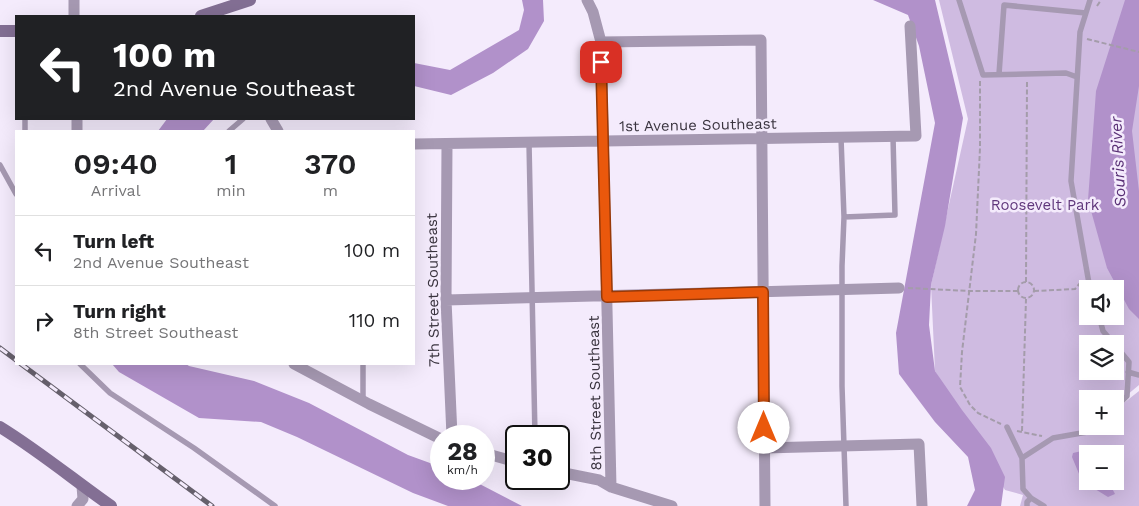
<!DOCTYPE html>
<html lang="en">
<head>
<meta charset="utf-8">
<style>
  body { margin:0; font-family:"Work Sans",sans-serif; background:#f6f6f6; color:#202124; height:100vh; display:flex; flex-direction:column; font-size:19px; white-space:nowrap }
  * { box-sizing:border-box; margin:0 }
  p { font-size:16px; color:#757577 }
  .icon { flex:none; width:28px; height:28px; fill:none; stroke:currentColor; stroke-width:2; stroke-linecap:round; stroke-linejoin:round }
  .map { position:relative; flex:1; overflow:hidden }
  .panel { position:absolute; left:15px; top:130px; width:400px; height:235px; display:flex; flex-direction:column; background:#fff; border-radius:0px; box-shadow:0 5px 20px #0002 }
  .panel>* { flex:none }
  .hud { position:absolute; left:15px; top:15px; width:400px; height:105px; border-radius:0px; box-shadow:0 5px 20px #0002; background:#202124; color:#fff; overflow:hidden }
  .tools { position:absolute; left:1079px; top:280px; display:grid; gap:10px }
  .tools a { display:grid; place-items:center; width:45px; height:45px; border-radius:0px; background:#fff; box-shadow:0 5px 20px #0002; font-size:25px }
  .speed { position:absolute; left:430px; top:425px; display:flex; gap:10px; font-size:25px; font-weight:700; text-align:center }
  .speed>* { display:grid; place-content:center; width:65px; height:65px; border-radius:50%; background:#fff; box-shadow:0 5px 20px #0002; line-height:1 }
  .speed small { font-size:12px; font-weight:400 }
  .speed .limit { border:2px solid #111; border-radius:8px; background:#fff; color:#111 }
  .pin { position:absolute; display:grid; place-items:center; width:42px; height:42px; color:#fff; margin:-21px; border-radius:10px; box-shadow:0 2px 8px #0006 }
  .me { position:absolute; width:55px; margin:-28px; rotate:0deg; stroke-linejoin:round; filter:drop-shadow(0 0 4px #0008) }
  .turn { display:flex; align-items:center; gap:18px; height:105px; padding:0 15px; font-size:22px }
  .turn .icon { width:65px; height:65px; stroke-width:2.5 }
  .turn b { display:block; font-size:35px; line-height:42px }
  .eta { display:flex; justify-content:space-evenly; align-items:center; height:85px; text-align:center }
  .eta b { font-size:30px; font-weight:600; line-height:35px }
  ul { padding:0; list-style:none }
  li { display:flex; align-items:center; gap:15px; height:70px; padding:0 15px; border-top:1px solid #e0e0e0 }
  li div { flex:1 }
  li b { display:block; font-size:19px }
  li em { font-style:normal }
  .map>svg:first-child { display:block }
</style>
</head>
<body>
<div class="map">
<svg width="1139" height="506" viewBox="0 0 1139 506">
  <rect width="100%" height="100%" fill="#f4ebfc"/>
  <path fill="#cfbbe1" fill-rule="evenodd" d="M939,0h200v385l-24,20v-6h-27v27h27v-16l24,-19v115h-119l3,-11 -18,-5 -70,-119 -4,-86 37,-166zM1088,289h27v27h-27zM1088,344h27v27h-27zM1088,454h27v27h-27z"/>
  <path fill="#b191ca" d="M522,0h21l1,21 -16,28 -35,24 -42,22 -37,-9v-23l36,7 69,-40 5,-20z
    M873,0h62l28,118 -18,108 -14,59 -2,40 6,46 27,39 29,38 14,29 -4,29h-34l8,-16 -7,-33 -33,-35 -36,-48 -3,-41 39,-210 -16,-77 -11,-31z
    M1125,0h14v86l-7,45 7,60v128l-10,-10 -22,-41 -19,-68 8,-109z
    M167,119h47l-11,12h-45z
    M112,364h74l3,2 65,15 55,22 99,52 33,12v12h29l52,27h-74l-35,-13 -116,-56 -36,-15 -62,-4 -80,-46z
    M1086,450l5,4h-3l-2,12 2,15c12,0 22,0 27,13l-7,3 -26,-16 -10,-24 1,-4z"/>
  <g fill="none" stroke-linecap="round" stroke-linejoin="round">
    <path stroke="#a49caa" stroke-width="2" stroke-dasharray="5 2.5" stroke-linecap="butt" d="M1097,6l4,-6
      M1087,39l52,13
      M980,81v67l-4,86 -14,118 -2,35 10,18 8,8 23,11
      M1018 290a8 8 0 1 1 16 0a8 8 0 1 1-16 0Z
      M1026,282l1,-200
      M908,288l61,3h49
      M1034,291l41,-2 6,-7
      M1017,431l25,5
      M1022,431l4,-132"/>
    <path stroke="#a699b2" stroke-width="5.5" d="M959,0l24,75 83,-2 11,4
      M1090,0l-10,32 -9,149 19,108
      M999,74l5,-69 82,8
      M25,119v12
      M229,131l14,-12
      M841,138l3,79 -2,49v120l4,120
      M529,143l6,293
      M0,165l16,29
      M844,217l51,-2 -2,-78
      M1099,316l4,15 11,13
      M1115,345l14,17 -2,34 -12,12
      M80,364l30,29 84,55 81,58
      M1128,372l11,3
      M363,401v-37
      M1007,427l15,31
      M1031,498l-8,-9 -1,-31 31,-20 40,-7 5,-5
      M1027,506v-4l4,-4 13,8"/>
    <path stroke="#a699b2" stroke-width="11" d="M74,0v16
      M587,0l6,12 8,30 10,445
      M601,42l160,-2 4,466
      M77,119v12
      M271,119l7,12
      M414,144l502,-8 -6,-110
      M447,144l-1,156 6,136
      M446,300l453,-12
      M294,364l75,40 72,35
      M764,448l155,-4 3,62
      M484,453l32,9
      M559,472l40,8 12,7 61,19
      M77,506l6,-7 -1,-13"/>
    <path stroke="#836f94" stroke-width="12" d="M201,16l49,-16
      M0,31h16
      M0,427c39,24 74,53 111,79"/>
    <g stroke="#66606c" stroke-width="5">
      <path id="rail" d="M0,348l16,12
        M21,364l191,142"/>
    </g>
    <use href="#rail" stroke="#f4ebfc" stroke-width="3" stroke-dasharray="9" stroke-linecap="butt"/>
  </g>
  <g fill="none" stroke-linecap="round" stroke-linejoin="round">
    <g stroke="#983908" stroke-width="12">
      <path id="route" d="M601,62l6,235 156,-5 1,136"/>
    </g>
    <use href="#route" stroke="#ea580c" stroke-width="9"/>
  </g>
  <g text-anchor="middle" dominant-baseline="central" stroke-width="5" stroke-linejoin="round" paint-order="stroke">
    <g font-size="15" fill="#3a343f" stroke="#f4ebfc">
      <text transform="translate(698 125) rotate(-1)">1st Avenue Southeast</text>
      <text transform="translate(433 290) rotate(-91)">7th Street Southeast</text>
      <text transform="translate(595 393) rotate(-91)">8th Street Southeast</text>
    </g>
    <g font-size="15" fill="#60377c" stroke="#f4ebfc">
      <text x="1045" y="205">Roosevelt Park</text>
    </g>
    <g font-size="16" font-style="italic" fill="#5a3176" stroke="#f4ebfc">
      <text transform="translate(1118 162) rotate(-93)">Souris River</text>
    </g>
  </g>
</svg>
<div class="tools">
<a><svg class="icon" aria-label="sound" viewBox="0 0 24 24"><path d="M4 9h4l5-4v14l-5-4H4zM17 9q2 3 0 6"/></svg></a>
<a><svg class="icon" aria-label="layers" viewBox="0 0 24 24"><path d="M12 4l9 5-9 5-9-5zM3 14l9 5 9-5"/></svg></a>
<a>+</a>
<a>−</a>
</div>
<div class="speed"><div>28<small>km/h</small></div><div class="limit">30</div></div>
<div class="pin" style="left:601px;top:62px;background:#d93025"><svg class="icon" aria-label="arrive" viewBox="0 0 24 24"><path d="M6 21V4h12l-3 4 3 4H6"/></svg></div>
<svg class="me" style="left:764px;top:428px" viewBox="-20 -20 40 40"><circle r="19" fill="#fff"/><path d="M0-13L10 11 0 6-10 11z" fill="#ea580c"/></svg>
<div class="hud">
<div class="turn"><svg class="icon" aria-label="left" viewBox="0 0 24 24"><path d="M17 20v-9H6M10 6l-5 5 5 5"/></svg><div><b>100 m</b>2nd Avenue Southeast</div></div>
</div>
<section class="panel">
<div class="eta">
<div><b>09:40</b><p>Arrival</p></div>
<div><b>1</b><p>min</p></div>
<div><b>370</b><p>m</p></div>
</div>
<ul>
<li><svg class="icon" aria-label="left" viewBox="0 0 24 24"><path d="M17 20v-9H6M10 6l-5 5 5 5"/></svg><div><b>Turn left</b><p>2nd Avenue Southeast</p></div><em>100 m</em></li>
<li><svg class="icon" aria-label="right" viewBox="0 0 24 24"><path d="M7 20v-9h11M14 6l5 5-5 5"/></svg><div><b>Turn right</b><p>8th Street Southeast</p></div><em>110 m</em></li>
</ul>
</section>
</div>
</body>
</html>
